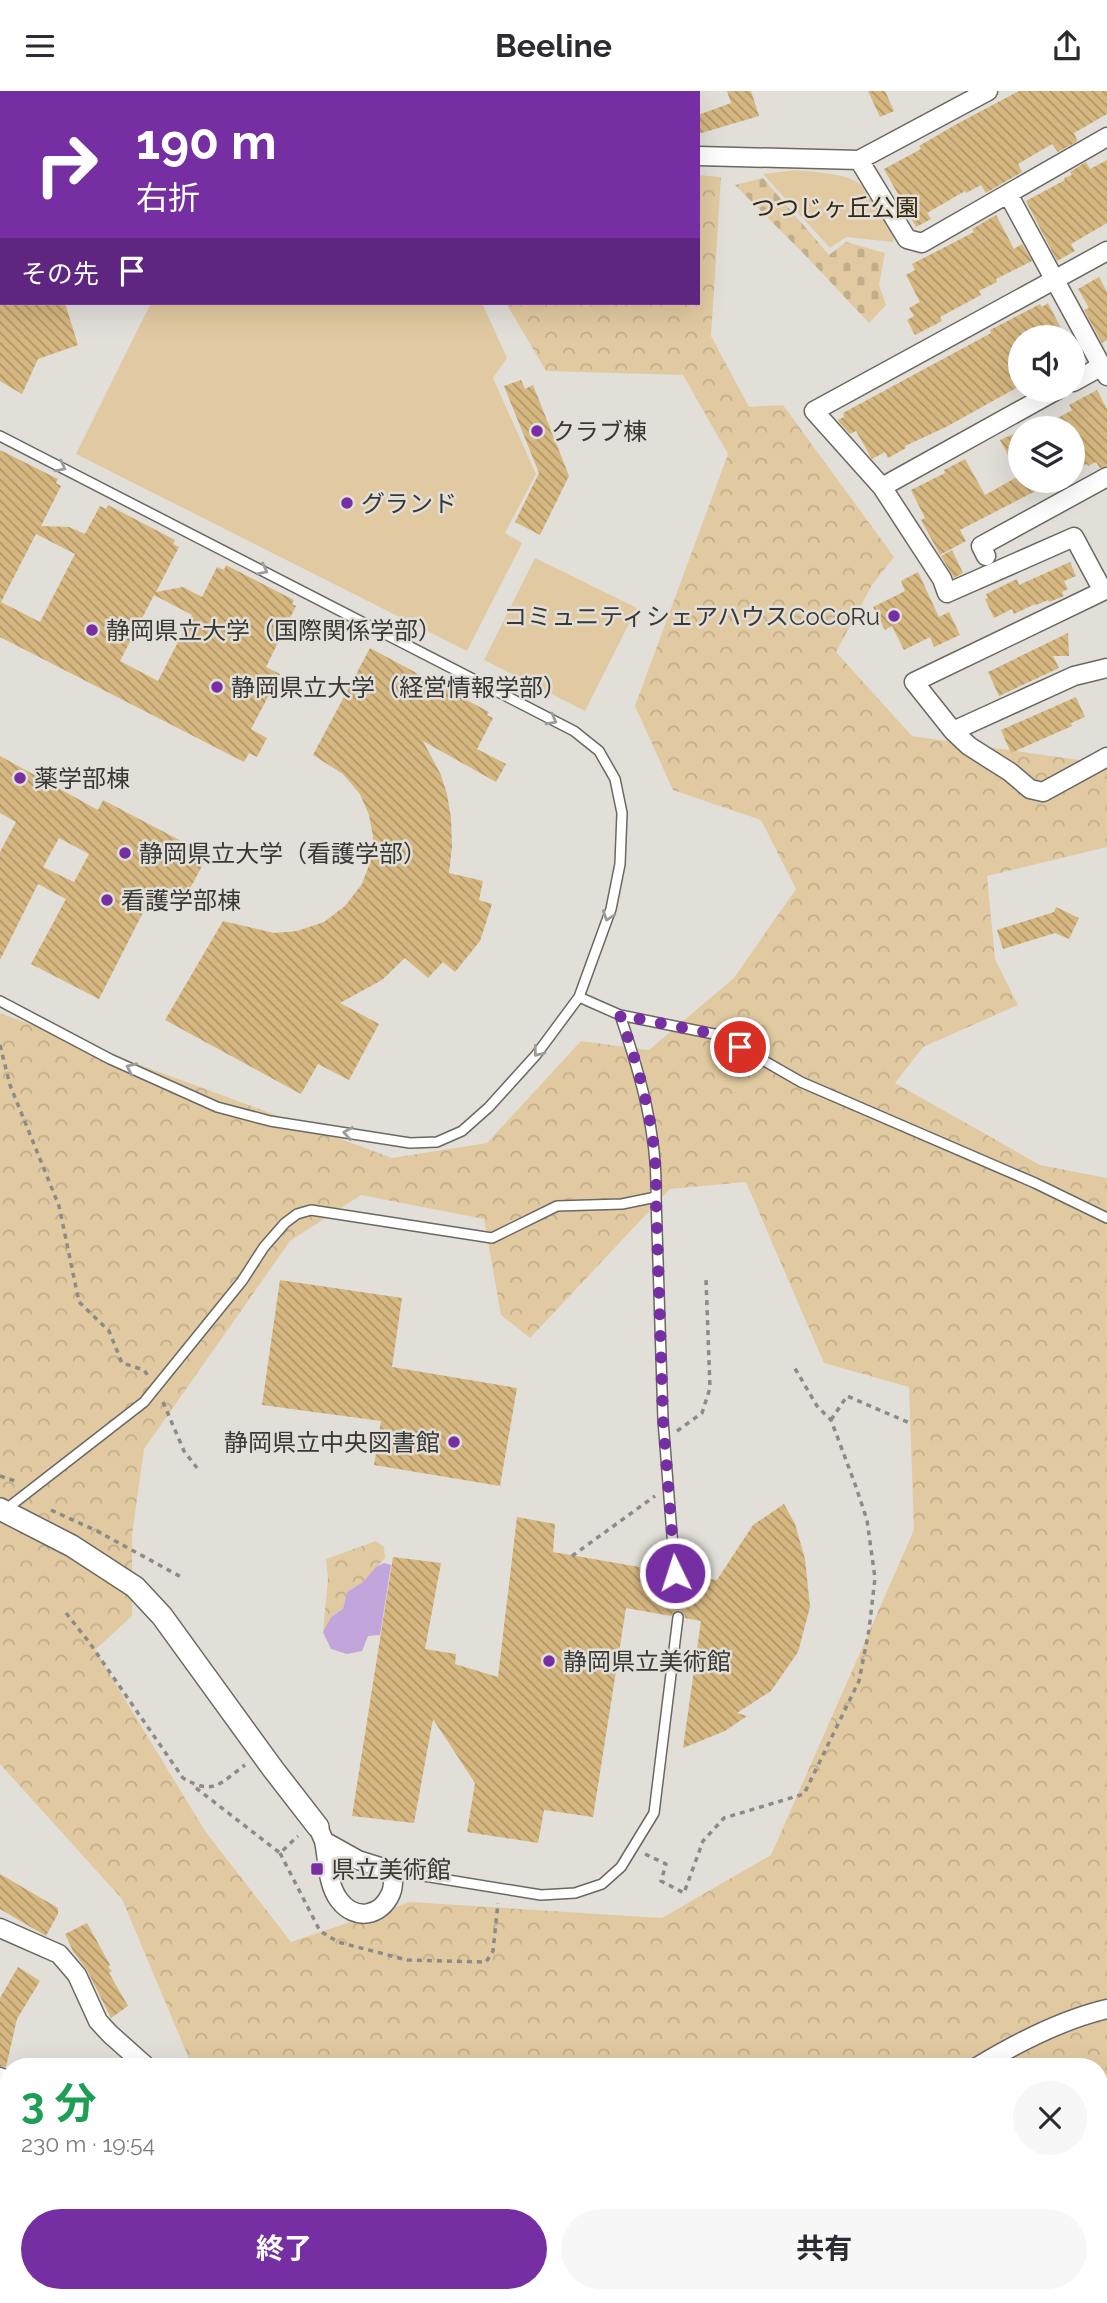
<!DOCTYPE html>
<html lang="ja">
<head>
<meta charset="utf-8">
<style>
  body { margin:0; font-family:Raleway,"Noto Sans JP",sans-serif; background:#f7f7f7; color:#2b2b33; height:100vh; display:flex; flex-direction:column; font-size:26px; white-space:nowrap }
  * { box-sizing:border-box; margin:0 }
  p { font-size:23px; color:#7c7c81 }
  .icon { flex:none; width:38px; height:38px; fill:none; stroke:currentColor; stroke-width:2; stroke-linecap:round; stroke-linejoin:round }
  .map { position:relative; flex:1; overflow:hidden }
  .panel { position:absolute; left:0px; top:1967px; width:1108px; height:245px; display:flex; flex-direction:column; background:#fff; border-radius:28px 28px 0 0; box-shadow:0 7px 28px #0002 }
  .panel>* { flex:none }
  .banner { position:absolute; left:0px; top:0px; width:700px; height:214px; box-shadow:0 7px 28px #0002; background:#762fa2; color:#fff; overflow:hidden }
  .buttons { position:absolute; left:1008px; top:234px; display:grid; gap:14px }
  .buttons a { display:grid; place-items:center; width:77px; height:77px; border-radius:50%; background:#fff; box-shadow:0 7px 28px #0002; font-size:35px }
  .pin { position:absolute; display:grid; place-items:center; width:60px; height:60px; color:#fff; margin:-30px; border:4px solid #fff; border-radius:50%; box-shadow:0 2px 7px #0007 }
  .me { position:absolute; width:77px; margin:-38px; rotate:356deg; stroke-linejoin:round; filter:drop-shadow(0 0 5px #0008) }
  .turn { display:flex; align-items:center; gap:24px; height:147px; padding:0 21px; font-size:32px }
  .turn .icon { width:91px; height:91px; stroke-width:2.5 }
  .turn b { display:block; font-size:49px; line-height:60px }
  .then { display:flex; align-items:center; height:66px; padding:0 21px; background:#0003; gap:14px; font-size:26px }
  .round { display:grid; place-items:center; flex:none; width:74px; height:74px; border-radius:37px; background:#f7f7f7 }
  .head { display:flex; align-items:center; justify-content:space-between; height:119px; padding:0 21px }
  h1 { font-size:42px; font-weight:700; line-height:52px; color:#1e9e55 }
  .cta { display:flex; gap:14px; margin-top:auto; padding:14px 21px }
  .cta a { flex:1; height:80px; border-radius:42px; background:#762fa2; color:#fff; font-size:28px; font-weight:700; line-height:80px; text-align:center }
  .cta a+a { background:#f7f7f7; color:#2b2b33 }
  header { display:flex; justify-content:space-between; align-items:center; height:91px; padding:0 21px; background:#fff; font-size:32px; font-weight:700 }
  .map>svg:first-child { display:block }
</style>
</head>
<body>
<header><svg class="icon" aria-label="menu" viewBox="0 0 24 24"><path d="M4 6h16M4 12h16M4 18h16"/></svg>Beeline<svg class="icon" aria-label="share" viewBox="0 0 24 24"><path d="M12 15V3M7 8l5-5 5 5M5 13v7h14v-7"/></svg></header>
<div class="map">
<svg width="1107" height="2212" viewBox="0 0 1107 2212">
  <defs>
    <pattern id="forest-crowns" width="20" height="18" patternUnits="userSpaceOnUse" patternTransform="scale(1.75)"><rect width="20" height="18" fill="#e1caa1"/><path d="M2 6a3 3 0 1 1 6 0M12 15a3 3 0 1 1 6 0" fill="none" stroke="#c2ae8b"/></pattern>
    <pattern id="cemetery-stones" width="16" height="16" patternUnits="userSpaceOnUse" patternTransform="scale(1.75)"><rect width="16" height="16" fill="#e1caa1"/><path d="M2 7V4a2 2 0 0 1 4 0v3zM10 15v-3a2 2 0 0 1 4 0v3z" fill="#c2ae8b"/></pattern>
    <pattern id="building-back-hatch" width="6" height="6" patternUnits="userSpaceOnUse" patternTransform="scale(1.75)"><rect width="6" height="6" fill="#d6b780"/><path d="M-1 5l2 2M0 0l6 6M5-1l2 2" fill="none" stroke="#af966a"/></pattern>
  </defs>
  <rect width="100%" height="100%" fill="#e2dfd9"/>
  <path fill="url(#forest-crowns)" fill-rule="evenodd" d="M698,84l23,2 -10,159 38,71 34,-2 111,152 -22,28 -36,67 76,84 195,28v83l-120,29 8,83 23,46 -95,42 -28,36 145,82 67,13v1125h-95l-22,-4 -12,4h-166l-10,-9h297v-227h-875l-34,-6 -68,-162 -122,-135v-751l392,145 95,-15 94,-102 68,9 85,-72 62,-89 -35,-69 -88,-30 -38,-84 93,-252 -45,-79 -137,-4 -40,-68h192zM746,1091l78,181 85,24 5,143 -143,325 -109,63 -252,-16 -119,40 -86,-111 -110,-181 37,-34v-81l12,-86 146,-208 71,-46 123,24 17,96 29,23 140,-149z
    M376,1450l8,6 1,11 -22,24 -16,10 -4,17 -12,8 -8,15 5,-53 -2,-20z"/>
  <path fill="url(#cemetery-stones)" d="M763,87l66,77 17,-13 39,11 -6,32 7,20 -17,18 -65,-69 -69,-69z"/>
  <path fill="#e1caa1" d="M797,79c68,7 66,7 97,67l-1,5 -47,-5 -16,11 -67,-74z
    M151,212h331l25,55 -14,20 43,96 -31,59 17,10 -55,108 -391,-197z
    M535,467l102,50 -52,103 -101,-51z"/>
  <path fill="#c2a5da" d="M384,1472l7,2 -11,70 -12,1 -6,15 -15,3 -16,-5 -8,-17 8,-15 12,-8 4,-17 16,-10 13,-15z"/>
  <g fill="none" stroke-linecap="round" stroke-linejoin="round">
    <path stroke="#c2a5da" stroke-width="35" d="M0,2168l9,4
      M39,2203l5,9"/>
  </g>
  <path fill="url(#building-back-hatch)" fill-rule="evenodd" d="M727,0h24l8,25 -61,18v-19l33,-12z
    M868,0h17l9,20 -14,6z
    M1019,0h88v23l-33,19 3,7 -1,2 -18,10 -6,-8 -34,20 4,8 -36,21 -5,-8 -15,8 -1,-2 -38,22 4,6 -15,8 -32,-58 37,-20 -2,-3 36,-21z
    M1107,69v63l-36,21 4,7 -18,10 -31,-60 39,-21 -1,-2 8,-3 -2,-3 16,-10 4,7z
    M996,124l18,34 8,-5 10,17 -36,18 1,3 -18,9 2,4 -41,22 2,4 -27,14 -8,-15 7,-4 -5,-8 11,-6 -14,-27 9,-5 -3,-6 62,-32 -2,-3z
    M1099,186l8,15v48l-5,3 -18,-33 5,-2 -11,-19z
    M0,212h65l13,42 -40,14 -16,35 -22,-13z
    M1048,212l18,35h-46v48l-74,41 -41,19 1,2 -18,10 -3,-6 -13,7 -16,-28 -6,3 -11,-12 -1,-2 6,-3 -1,-4 148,-80 -1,-3 50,-26 2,3z
    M521,289l4,9 8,-4 36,91 -29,59 -25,-13 24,-49 -35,-87z
    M1097,299l10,19v57l-7,2 -4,-6 -8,4 -1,-2 -14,7v-42h-35l34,-19 -3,-5z
    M1020,340v50h35l-95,49 6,11 -26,14 -19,-35 4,-2 -14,-28 34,-17 -1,-3 21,-11 20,36 34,-19 -19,-36z
    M0,359l58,29 -2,4 5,3 -20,40 28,1 16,7 15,-28 6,3 2,-4 67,35 -2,4 6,3 -23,45 27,-5 19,10 15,-30 7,3 2,-5 68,35 -2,4 4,2 -30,61 14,7 -29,55 16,9 -10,19 -8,-4 -5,9 -244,-125zM36,443l39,20 -35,68 -39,-20zM154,504l38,20 -34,66 -38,-20z
    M952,459l11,23 -9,5 -13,-22z
    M1070,471l6,14 -12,5 4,8 -6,3 2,4 -15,6 -1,-2 -12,5 -1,-1 -21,10 -2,-5 -18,9 -9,-19 3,-1 -2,-4 31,-15 2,6z
    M918,481l21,45 10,-5 11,23 -26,12 -4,-10 -26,13 -12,-24 -7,4 -12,-23 32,-16 -4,-10z
    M1068,542l1,23h-16l6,12 -60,28 -11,-24z
    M370,557l119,64 -2,3 6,3 -16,31 29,15 -10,18 -73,-41 18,34 6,19 4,24 1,29 -3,26 34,8 -4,19 13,4 -12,37 -25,31 -12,-10 -15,16 -23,-20 -23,22 -42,23 39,21 -30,56 -31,-16 -17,30 -136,-74 58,-99 51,12 23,-2 27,-9 21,-16 17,-22 9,-24 2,-24 -4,-21 -9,-21 -17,-20 -30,-19z
    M1076,606l9,20 -14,6 1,3 -61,27 -10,-23z
    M0,665l98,54 5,-10 105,55 -28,52 -27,-14 -54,106 -68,-35 35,-65 -28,-15 -38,76v-108l16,-30 -16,-9zM59,747l30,16 -15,28 -31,-15z
    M1056,816l23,11 -10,21 -14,-6 -52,16 -6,-19 57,-18z
    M280,1189l122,18 -10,69 125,21 -17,98 -126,-21 7,-44 -119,-16z
    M784,1413l11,20 10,35 5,48 -12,45 -27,39 -34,22 10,3 -22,15 -42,17 18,-127 -16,-3 -1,-4 -4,-4 -5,1 -4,5 -45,-8 -33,209 -49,-7 -6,33 -71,-11 8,-49 -42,-64 -19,104 -62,-7 41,-259 48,6 -16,86 31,5 -1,10 43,13 19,-160 38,7 -2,28 115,20 2,5 5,3 7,-6 35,6 36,-55z
    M0,1783l58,34v6l-12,22 -46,-27z
    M87,1832l23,42 -2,2 4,4 -3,2 19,33 -17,12 -24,-48 -14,-19 -8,-17z
    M18,1876l22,14 -23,38 -11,48 -6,-1v-68z"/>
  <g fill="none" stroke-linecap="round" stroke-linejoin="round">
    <g stroke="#6b6862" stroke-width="12">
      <path id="service" d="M0,345l574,295 25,20 16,28 7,34 -2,51 -9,45 -32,88 -43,58 -47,52 -27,24 -25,11 -27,1 -140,-22 -53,-14 -107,-48 -110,-58
        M579,906l41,18 99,20 82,47 234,101 72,35
        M620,924c20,59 38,120 36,182l7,223 12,153
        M5,1419l139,-108 98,-121 22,-34 21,-24 12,-9 14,-4 181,28 65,-32 65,-2 34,-7
        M393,1780l148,24 34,-2 27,-9 19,-17 33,-54 24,-196"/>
    </g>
    <g stroke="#6b6862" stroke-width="21">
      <path id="minor" d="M988,0l-129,69 48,79 15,4 185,-106
        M698,65l161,4
        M1008,103l99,182
        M1107,160l-293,160 68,76 60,92 5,14 127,-56 29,54 -189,91 39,49 121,-55 33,-8
        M1073,291l29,-16
        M882,396l175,-97
        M986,465l-5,-10 126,-69
        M953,640l16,15 41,26 20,17 13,3 64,-35
        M318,1736l6,14 34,19 35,11c0,7 1,15 -2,22 -10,24 -36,28 -52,7 -12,-16 -11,-40 -15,-59
        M0,1837l59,26 18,21 21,46 12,13 37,33
        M977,1976c38,-23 87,-48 130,-58
        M0,1986l9,6
        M176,2203l15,9
        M919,2203l7,9"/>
    </g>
    <g stroke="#6b6862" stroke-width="24">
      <path id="tertiary" d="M521,0l9,2
        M127,2l1,-2
        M560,2l7,-2
        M0,28l2,1
        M0,1418l72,37 63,41 27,29 111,153 45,58"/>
    </g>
    <path stroke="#8d8b87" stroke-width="3.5" stroke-dasharray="5 5" stroke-linecap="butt" d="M56,0v2
      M0,954l10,40 49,121 20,96 30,29 13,32 22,7 5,7
      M163,1311l21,49 13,17
      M831,1329l16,-24 65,28
      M677,1340l25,-18 8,-25 -4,-109
      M0,1385l18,6
      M51,1419l46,21 86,47
      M572,1465l83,-60
      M66,1522l23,29 94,136c31,18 36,6 62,-13
      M196,1697l84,65 18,-17
      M280,1762l40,78 18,11 69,18 79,2 7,-11 5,-48
      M645,1763l21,10 -5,17 23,12 19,-52 21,-23 80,-24 55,-113 10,-51 6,-52 -8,-58 -12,-36 -24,-64 -14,-14 -24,-41
      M766,2203l13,9"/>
    <use href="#service" stroke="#fff" stroke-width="9"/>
    <use href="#minor" stroke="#fff" stroke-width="18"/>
    <use href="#tertiary" stroke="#fff" stroke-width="21"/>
  </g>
  <defs><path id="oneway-chevron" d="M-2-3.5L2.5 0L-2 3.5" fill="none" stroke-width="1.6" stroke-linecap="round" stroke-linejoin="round" transform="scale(1.75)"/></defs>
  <g stroke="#9c9c9a">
    <use href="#oneway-chevron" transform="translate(61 376) rotate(27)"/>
    <use href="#oneway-chevron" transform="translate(263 479) rotate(27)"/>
    <use href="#oneway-chevron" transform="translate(552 629) rotate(28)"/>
    <use href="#oneway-chevron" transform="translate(608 825) rotate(108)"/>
    <use href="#oneway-chevron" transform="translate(538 961) rotate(128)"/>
    <use href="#oneway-chevron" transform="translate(131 977) rotate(-156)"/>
    <use href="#oneway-chevron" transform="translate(348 1042) rotate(-171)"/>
  </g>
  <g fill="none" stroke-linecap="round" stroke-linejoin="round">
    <path stroke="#762fa2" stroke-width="12" stroke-dasharray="0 21.6" d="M675,1482l-12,-153 -7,-223c2,-62 -15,-123 -36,-182l99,20 21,12"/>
  </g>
  <g fill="#762fa2" stroke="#e2dfd9" stroke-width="2.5">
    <circle cx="537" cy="340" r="7"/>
    <circle cx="347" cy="412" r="7"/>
    <circle cx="894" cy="525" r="7"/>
    <circle cx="92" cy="539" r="7"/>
    <circle cx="217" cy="596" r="7"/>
    <circle cx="20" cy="687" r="7"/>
    <circle cx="125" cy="762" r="7"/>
    <circle cx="107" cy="809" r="7"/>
    <circle cx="454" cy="1351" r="7"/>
    <circle cx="549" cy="1570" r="7"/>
    <rect x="310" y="1771" width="14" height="14" rx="3.5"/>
  </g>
  <g text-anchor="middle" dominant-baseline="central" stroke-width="5" stroke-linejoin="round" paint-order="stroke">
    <g font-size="24" fill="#35270e" stroke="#e2dfd9">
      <text x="835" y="116">つつじヶ丘公園</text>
    </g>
    <g font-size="24" fill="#393835" stroke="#e2dfd9" text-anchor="start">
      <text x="551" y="340">クラブ棟</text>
      <text x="361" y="412">グランド</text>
      <text x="880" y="525" text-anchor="end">コミュニティシェアハウスCoCoRu</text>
      <text x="106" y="539">静岡県立大学（国際関係学部）</text>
      <text x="231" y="596">静岡県立大学（経営情報学部）</text>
      <text x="34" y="687">薬学部棟</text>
      <text x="139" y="762">静岡県立大学（看護学部）</text>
      <text x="121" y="809">看護学部棟</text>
      <text x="440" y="1351" text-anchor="end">静岡県立中央図書館</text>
      <text x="563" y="1570">静岡県立美術館</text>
      <text x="331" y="1778">県立美術館</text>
    </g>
  </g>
</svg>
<div class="buttons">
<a><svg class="icon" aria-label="sound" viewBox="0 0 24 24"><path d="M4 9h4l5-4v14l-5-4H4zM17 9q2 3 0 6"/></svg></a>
<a><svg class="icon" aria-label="layers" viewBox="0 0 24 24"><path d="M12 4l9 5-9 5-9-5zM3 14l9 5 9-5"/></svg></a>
</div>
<div class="pin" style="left:740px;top:956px;background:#d93025"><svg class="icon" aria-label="arrive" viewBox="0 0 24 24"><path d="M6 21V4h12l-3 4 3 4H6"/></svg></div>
<svg class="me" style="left:675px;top:1482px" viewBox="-20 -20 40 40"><circle r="17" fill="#762fa2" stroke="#fff" stroke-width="3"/><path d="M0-11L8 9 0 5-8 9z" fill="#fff"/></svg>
<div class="banner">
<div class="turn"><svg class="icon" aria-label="right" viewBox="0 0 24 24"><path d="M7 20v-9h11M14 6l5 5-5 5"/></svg><div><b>190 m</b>右折</div></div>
<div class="then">その先<svg class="icon" aria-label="arrive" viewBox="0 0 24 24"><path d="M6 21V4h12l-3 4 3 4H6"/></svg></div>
</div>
<section class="panel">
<div class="head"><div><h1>3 分</h1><p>230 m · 19:54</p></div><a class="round"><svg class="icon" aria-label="close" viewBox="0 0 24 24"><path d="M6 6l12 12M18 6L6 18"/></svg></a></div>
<div class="cta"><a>終了</a><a>共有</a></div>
</section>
</div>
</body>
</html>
